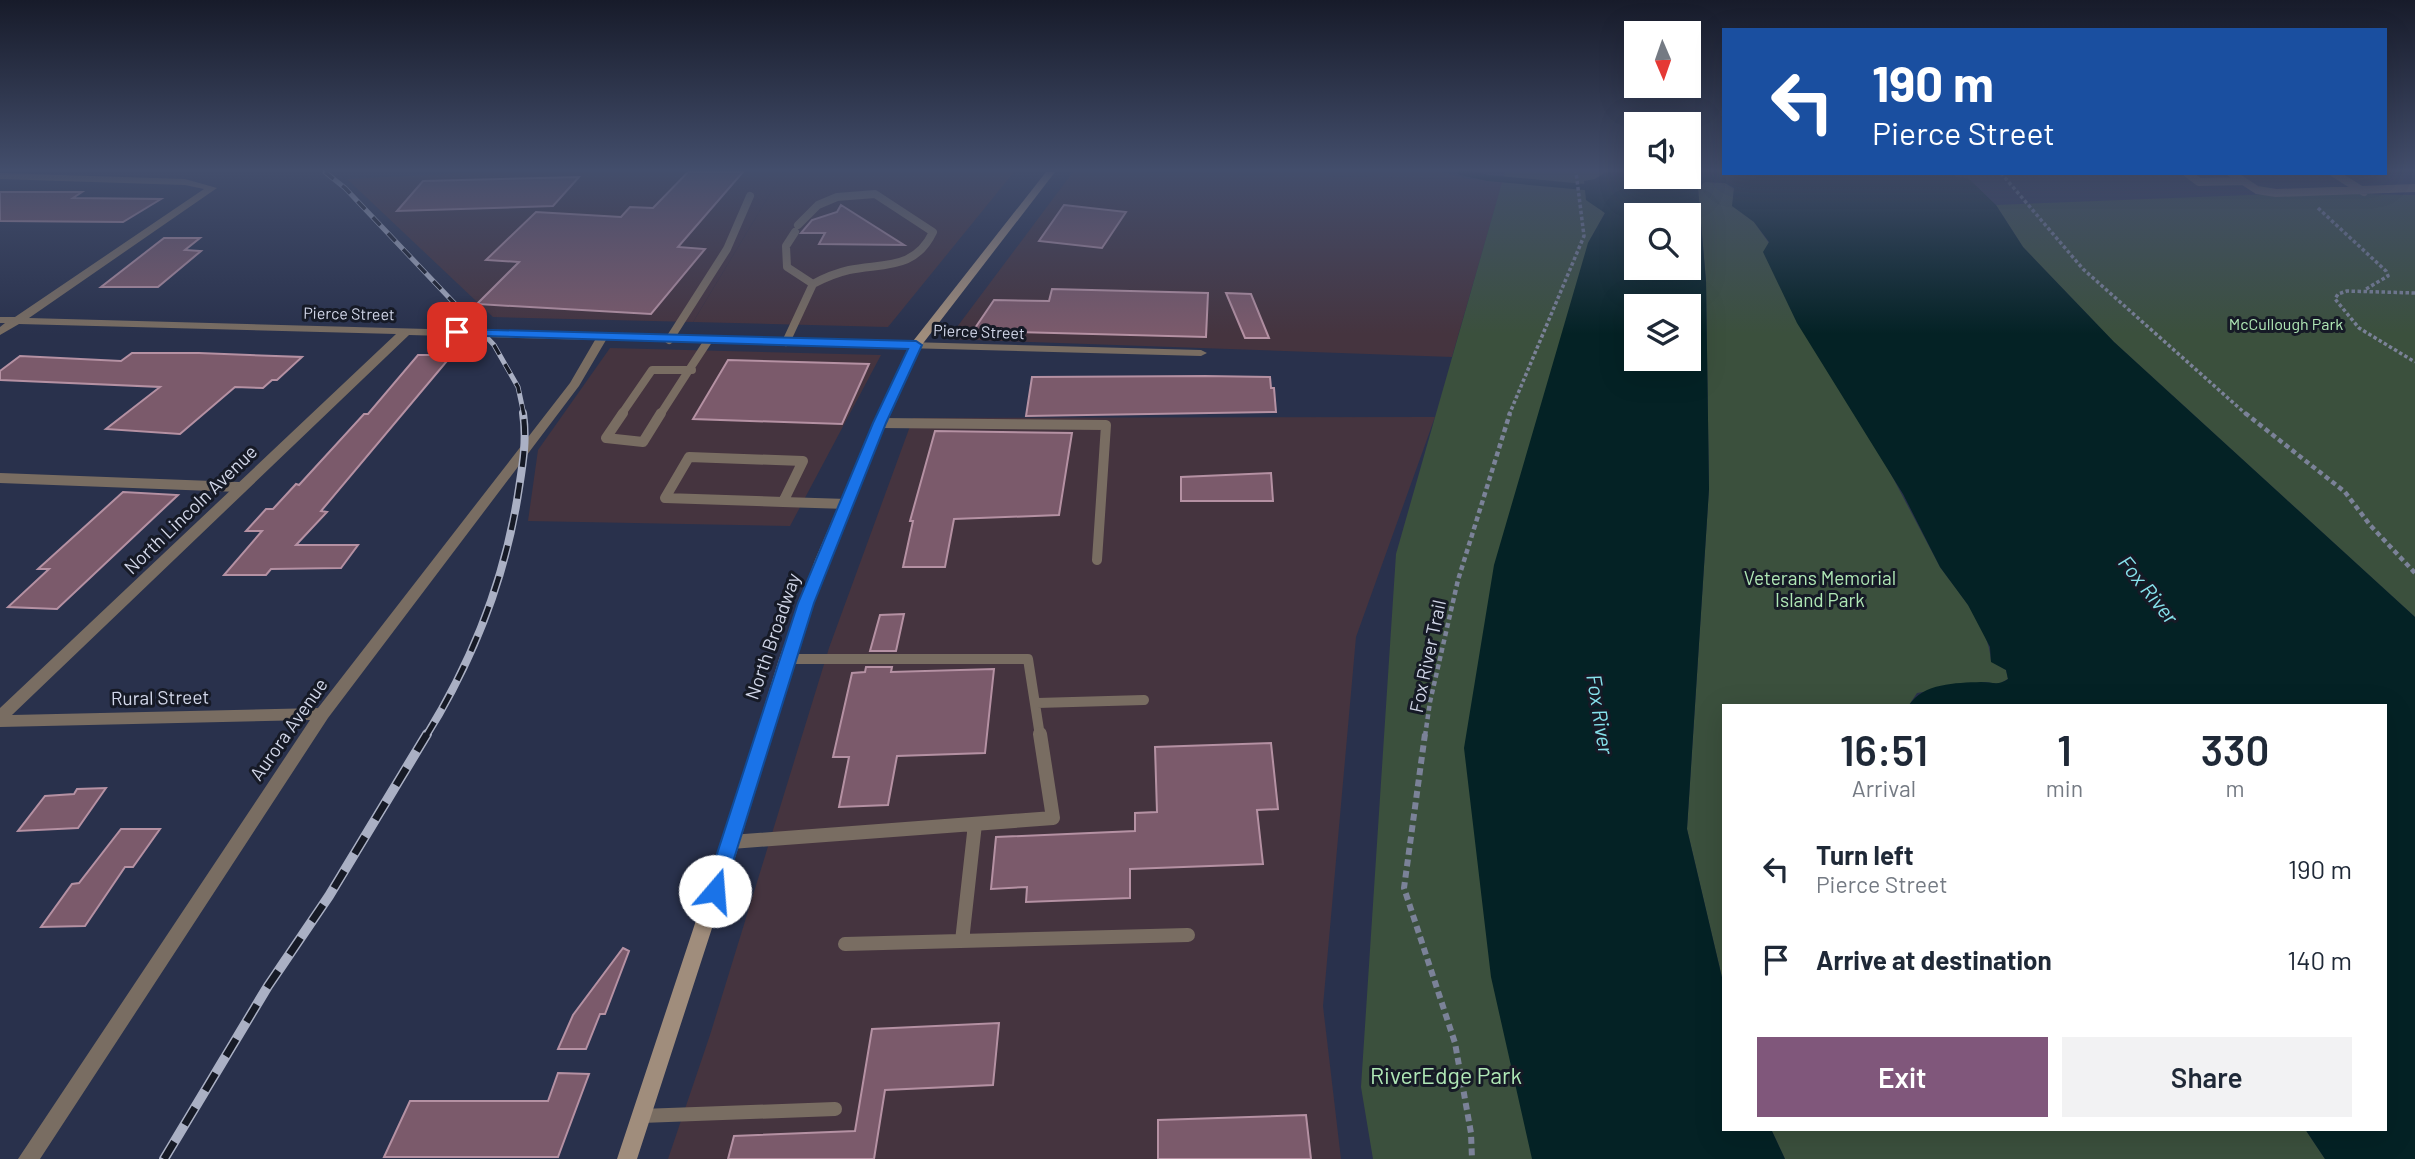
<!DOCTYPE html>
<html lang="en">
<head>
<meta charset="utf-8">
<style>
  body { margin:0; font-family:Barlow,sans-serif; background:#f2f2f3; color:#1f2937; height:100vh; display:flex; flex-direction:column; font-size:26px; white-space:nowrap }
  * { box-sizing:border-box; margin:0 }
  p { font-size:23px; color:#747a83 }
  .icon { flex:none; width:38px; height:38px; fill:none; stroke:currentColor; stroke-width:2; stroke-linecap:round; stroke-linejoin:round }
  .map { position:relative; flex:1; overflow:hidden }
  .sheet { position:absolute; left:1722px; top:704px; width:665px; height:427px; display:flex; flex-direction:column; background:#fff; border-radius:0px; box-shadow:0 7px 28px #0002 }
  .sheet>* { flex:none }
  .hud { position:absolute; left:1722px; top:28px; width:665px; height:147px; border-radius:0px; box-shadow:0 7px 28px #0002; background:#1a4fa0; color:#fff; overflow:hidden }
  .needle { width:46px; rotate:178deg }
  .tools { position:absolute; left:1624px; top:21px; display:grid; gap:14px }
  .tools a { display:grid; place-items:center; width:77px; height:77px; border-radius:0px; background:#fff; box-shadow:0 7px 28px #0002; font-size:35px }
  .pin { position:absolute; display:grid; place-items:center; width:60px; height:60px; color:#fff; margin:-30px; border-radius:14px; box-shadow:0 4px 10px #0006 }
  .me { position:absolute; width:77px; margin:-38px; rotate:18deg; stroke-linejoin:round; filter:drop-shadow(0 0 5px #0008) }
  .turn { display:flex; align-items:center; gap:24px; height:147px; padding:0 35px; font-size:32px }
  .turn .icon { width:91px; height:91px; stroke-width:2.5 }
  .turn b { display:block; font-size:49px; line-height:60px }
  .eta { display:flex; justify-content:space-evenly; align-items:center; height:119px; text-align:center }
  .eta b { font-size:42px; font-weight:600; line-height:49px }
  .button { display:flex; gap:14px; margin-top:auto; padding:14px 35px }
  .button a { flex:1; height:80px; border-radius:0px; background:#80577b; color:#fff; font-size:28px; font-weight:600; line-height:80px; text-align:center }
  .button a+a { background:#f2f2f3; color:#1f2937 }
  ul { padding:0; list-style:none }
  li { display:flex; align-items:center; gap:21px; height:91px; padding:0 35px }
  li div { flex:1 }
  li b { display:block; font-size:26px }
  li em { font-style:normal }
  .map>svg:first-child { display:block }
</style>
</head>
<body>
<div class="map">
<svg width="2415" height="1159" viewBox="0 0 2415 1159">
  <rect width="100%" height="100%" fill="#29314c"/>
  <path fill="#45343f" d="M783,172h231l-126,155 -195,-5z
    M1073,172h69l361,8 -51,177 -504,-18z
    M610,348l271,7 -91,171 -262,-5 10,-71z
    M1435,417l-79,220 -33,369 18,153h-673l42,-124 119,-387 84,-230z"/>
  <path fill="#453440" d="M485,172h298l-90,150 -200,-5 -146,-138z
    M1142,172h300l26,7z"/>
  <path fill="#3b503d" d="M1505,172h101l-11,7 -1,24 11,10 -17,30 -41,916h-174l-12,-72 35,-533z
    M1704,182l21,1 9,6 -1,17 21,16 15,21 171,324c20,28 49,59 51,94l15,9 2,9 -9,5 -14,-2 -68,11 -8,12h-185v281l-37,-157 22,-340 -3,-208 -8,-93z
    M2302,193l113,2v422l-301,-275 -91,-95 -27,-42z
    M1771,1129h534l20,30h-540z"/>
  <path fill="#042225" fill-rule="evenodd" d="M1606,172h30v5h53v-5h35l229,1 3,4 12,1 28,27 27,42 91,95 301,275v542h-90l-20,-30h80v-424h-476c15,-22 46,-22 72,-23 12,0 17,4 27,-3l-2,-9 -15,-8 -1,-15 -22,-42 -28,-38 -37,-73 -106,-171 -34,-71 6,-10 -15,-20 -22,-16 2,-18 -9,-5 -20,-1 -7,6 8,93 3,208 -22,340 37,157v143h47l14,30h-253l-41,-182 -27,-229 30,-183 94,-322 17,-30 -19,-13 -2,-19 11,-2zM1636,215h53v53h-53zM1636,306h53v53h-53z"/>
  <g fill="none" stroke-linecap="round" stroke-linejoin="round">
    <path stroke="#042225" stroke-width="6" d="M1461,172l27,6 107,10"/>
  </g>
  <path fill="#7b5a6b" stroke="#b591a3" stroke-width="2" d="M688,172h55l-65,75 27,2 -54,65 -174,-10 42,-42 -33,-2 50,-48 85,5 9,-10 23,1z
    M579,177l-26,29 -156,5 26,-30z
    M0,192h82l-9,6 88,1 -38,23 -123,-1z
    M841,205l63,40 -85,-1 6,-11h-24l11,-13 25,-8z
    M1064,205l62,7 -24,36 -63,-7z
    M164,238h36l-15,12 16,1 -43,36h-57z
    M1052,289l156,4 -2,44 -233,-6 21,-31 55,1z
    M1226,293l25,1 18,44h-24z
    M132,353h67l103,4 -25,23h-5l-9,8 -28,-1 -55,47 -74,-5 54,-42 -160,-7v-9l20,-15 101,5z
    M418,355h34l-131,156 6,1 -31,33h62l-17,23 -70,1 -5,6h-42l38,-44h-16l20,-22h7l23,-25 3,1 65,-71h4z
    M728,360l141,4 -27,60 -149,-5z
    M1205,376l65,1 1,11h3l2,24 -250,4 6,-39z
    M935,431l137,2 -13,82 -105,4 -9,48h-42l10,-46h-3z
    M1271,473l2,28h-92v-24z
    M123,492l55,3 -121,114 -49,-2 41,-38h-11z
    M904,614l-8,37h-26l10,-36z
    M866,667h26l-1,5 103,-3 -9,84 -88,3 -9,49 -49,2 10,-50h-16l19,-84 13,-1z
    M1271,743l7,66 -21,1 6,54 -133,5v29l-104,4 1,-15 -36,2 5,-52 139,-6v-18l22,-1 -2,-65z
    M106,788l-28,40 -60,3 27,-35 29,-2 3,-5z
    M121,829h39l-27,38h-8l-40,59 -44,1 31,-43 7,-1z
    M623,948l6,3 -24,63h-5l-14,35h-28l15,-34z
    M999,1023l-6,62 -108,5 -11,69h-146l6,-23 121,-5 17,-102z
    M558,1073l31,1 -31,83h-174l26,-56h138z
    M1306,1115l5,44h-153v-39z"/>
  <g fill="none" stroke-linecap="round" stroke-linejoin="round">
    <path stroke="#7b8298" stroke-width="3.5" stroke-dasharray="3.5 2.5" stroke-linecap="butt" d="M2001,173l82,96 164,146
      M2318,208l68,63 2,5 -22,13
      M2415,293l-68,-2 -9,3 -3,5 24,29 56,34
      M1509,415l75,-179 -8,-64"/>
    <path stroke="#7b8298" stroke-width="4.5" stroke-dasharray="5 3.5" stroke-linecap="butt" d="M2245,413l100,79 25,33 45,48
      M1425,736l5,-34 28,-122 52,-167"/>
    <path stroke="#7b8298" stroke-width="6" stroke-dasharray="7 4.5" stroke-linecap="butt" d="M1425,734l-21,154 51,155 16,90 1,26"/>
    <path stroke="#796d62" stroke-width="8" d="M2187,173l12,9 44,-1
      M2231,173l26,17 19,3 139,-5
      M2334,173l30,19
      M798,225l20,-20 19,-8 38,-3 58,38c-18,38 -49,31 -84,38 -13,3 -25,8 -36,14
      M669,340l58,-91 23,-53
      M786,342l27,-58 -26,-17 -1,-21 9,-14
      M689,370h3
      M689,370l19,-29
      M621,415l31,-45h37
      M660,415l29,-45"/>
    <path stroke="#796d62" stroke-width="10" d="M623,413l-17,25 37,4 18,-29
      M880,423l226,2 -9,135
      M689,457l114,4 -20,41 -118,-4z
      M0,478l239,9
      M783,502l64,2
      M786,659h242l12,77
      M1037,703l107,-3"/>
    <path stroke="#796d62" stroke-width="14" d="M731,842l322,-24 -13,-84
      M962,941l13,-117
      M845,944l343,-9
      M641,1116l194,-7"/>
    <path fill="#796d62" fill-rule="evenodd" d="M0,173l185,6 32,9 -188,130 1172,32 6,3 -6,3 -595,-16 -27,46 -251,332 -288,441h-22l292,-439 -310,7v-19l396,-374 -377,-10 -19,11v-8l5,-4h-5v-6h15l189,-128 -19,-4 -185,-6zM409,335l186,5 -25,43 -252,325 -306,7z"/>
    <path fill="#a08d7c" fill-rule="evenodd" d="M1046,172h9l-134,174 -35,77 -57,137 -36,99 -53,183 -103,317h-20l105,-317 57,-183 36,-99 59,-137 36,-78z"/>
    <g stroke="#aab0c4" stroke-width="5">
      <path id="rail-far2" d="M325,172l20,16 149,157 24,42 6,28"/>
    </g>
    <g stroke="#aab0c4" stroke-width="8">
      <path id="rail-far1" d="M426,736c47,-76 80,-160 93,-248 4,-25 8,-49 4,-75"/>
    </g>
    <g stroke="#aab0c4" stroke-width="10">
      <path id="rail" d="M164,1159l104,-173 61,-90 98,-162"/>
    </g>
    <use href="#rail-far2" stroke="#161a26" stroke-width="3.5" stroke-dasharray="11" stroke-linecap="butt"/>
    <use href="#rail-far1" stroke="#161a26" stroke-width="5" stroke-dasharray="16" stroke-linecap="butt"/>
    <use href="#rail" stroke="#161a26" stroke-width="7" stroke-dasharray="20" stroke-linecap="butt"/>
  </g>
  <linearGradient id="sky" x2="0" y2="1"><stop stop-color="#171b2a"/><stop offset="0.51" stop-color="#434e6c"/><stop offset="1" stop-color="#434e6c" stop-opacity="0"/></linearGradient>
  <rect width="2415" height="334" fill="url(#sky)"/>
  <path fill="#1a73e8" stroke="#114b97" stroke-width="2" d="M457,329l459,12 6,4 -36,78 -72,180 -92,294 -7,3 -7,-3 -3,-6 93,-288 75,-180 35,-74 -456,-14v-5z"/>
  <g text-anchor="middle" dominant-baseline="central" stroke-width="6" stroke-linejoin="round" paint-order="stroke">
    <g font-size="16" fill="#d2d7e9" stroke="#161a26">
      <text transform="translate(349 313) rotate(1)">Pierce Street</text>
      <text transform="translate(979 331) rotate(2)">Pierce Street</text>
    </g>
    <g font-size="16" fill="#b0e8b6" stroke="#161a26">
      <text x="2286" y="323">McCullough Park</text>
    </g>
    <g font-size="19" fill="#d2d7e9" stroke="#161a26">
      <text transform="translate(190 509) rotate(-44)">North Lincoln Avenue</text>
      <text transform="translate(772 636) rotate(-71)">North Broadway</text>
      <text transform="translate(1427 656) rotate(-78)">Fox River Trail</text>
      <text transform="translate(160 697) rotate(-1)">Rural Street</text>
      <text transform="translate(288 729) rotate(-55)">Aurora Avenue</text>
    </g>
    <g font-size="19" fill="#b0e8b6" stroke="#161a26">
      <text x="1820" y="577">Veterans Memorial<tspan x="1820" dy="22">Island Park</tspan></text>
    </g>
    <g font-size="21" font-style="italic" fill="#86e2ec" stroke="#161a26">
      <text transform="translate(2149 589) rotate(51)">Fox River</text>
      <text transform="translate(1601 714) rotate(81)">Fox River</text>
    </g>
    <g font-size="23" fill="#b0e8b6" stroke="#161a26">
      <text x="1446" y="1075">RiverEdge Park</text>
    </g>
  </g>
</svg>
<div class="tools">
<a><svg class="needle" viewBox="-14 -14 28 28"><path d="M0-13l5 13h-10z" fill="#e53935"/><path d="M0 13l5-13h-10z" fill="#747a83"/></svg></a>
<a><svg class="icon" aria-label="sound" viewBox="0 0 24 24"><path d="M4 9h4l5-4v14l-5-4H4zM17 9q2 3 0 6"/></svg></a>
<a><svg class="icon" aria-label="search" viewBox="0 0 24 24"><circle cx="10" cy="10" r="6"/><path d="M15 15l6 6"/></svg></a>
<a><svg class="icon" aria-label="layers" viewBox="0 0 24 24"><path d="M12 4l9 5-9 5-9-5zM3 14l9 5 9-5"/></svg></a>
</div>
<div class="pin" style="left:457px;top:332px;background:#d93025"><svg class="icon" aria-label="arrive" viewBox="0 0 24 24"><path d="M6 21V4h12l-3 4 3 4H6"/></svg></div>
<svg class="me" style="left:715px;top:891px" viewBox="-20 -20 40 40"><circle r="19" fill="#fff"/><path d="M0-13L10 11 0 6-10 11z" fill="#1a73e8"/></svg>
<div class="hud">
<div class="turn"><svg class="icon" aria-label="left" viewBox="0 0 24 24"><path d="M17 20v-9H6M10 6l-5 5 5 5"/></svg><div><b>190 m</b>Pierce Street</div></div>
</div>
<section class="sheet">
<div class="eta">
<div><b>16:51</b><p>Arrival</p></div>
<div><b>1</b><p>min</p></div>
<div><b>330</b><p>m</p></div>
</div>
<ul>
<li><svg class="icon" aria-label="left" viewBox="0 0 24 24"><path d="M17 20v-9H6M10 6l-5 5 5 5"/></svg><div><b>Turn left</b><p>Pierce Street</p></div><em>190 m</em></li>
<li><svg class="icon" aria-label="arrive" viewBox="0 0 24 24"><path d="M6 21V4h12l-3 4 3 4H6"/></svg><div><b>Arrive at destination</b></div><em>140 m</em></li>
</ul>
<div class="button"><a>Exit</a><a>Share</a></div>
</section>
</div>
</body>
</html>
